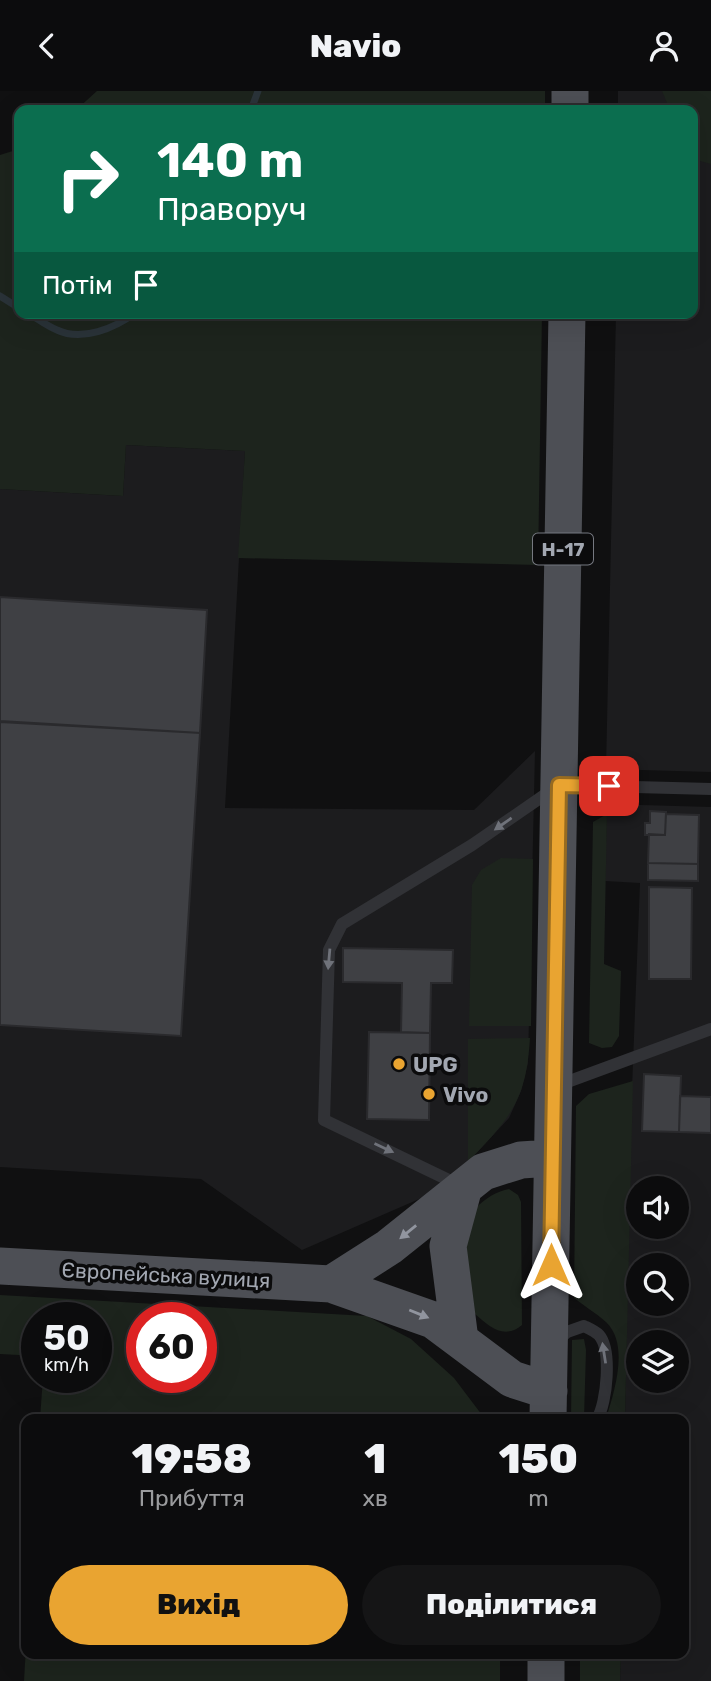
<!DOCTYPE html>
<html lang="uk">
<head>
<meta charset="utf-8">
<style>
  body { margin:0; font-family:Rubik,sans-serif; background:#151516; color:#f1f3f6; height:100vh; display:flex; flex-direction:column; font-size:26px; white-space:nowrap }
  * { box-sizing:border-box; margin:0 }
  p { font-size:23px; color:#9a9b9d }
  .icon { flex:none; width:38px; height:38px; fill:none; stroke:currentColor; stroke-width:2; stroke-linecap:round; stroke-linejoin:round }
  .map { position:relative; flex:1; overflow:hidden }
  .panel { position:absolute; left:21px; top:1323px; width:668px; height:245px; display:flex; flex-direction:column; background:#0c0c0d; border-radius:14px; box-shadow:0 7px 28px #0002,0 0 0 2px #2c2c2e }
  .panel>* { flex:none }
  .top-card { position:absolute; left:14px; top:14px; width:684px; height:214px; border-radius:14px; box-shadow:0 7px 28px #0002,0 0 0 2px #2c2c2e; background:#0b6e4f; color:#fff; overflow:hidden }
  .fabs { position:absolute; left:626px; top:1085px; display:grid; gap:14px }
  .fabs a { display:grid; place-items:center; width:63px; height:63px; border-radius:50%; background:#0c0c0d; box-shadow:0 7px 28px #0002,0 0 0 2px #2c2c2e; font-size:35px }
  .speed { position:absolute; left:21px; top:1211px; display:flex; gap:14px; font-size:35px; font-weight:700; text-align:center }
  .speed>* { display:grid; place-content:center; width:91px; height:91px; border-radius:50%; background:#0c0c0d; box-shadow:0 7px 28px #0002,0 0 0 2px #2c2c2e; line-height:1 }
  .speed small { font-size:18px; font-weight:400 }
  .speed .limit { border:10px solid #d22; background:#fff; color:#111 }
  .pin { position:absolute; display:grid; place-items:center; width:60px; height:60px; color:#fff; margin:-30px; border-radius:14px; box-shadow:0 4px 10px #0006 }
  .me { position:absolute; width:77px; margin:-38px; rotate:0deg; stroke-linejoin:round; filter:drop-shadow(0 0 5px #0008) }
  .turn { display:flex; align-items:center; gap:24px; height:147px; padding:0 28px; font-size:32px }
  .turn .icon { width:91px; height:91px; stroke-width:2.5 }
  .turn b { display:block; font-size:49px; line-height:60px }
  .then { display:flex; align-items:center; height:66px; padding:0 28px; background:#0003; gap:14px; font-size:26px }
  .eta { display:flex; justify-content:space-evenly; align-items:center; height:119px; text-align:center }
  .eta b { font-size:42px; font-weight:800; line-height:49px }
  .action { display:flex; gap:14px; margin-top:auto; padding:14px 28px }
  .action a { flex:1; height:80px; border-radius:42px; background:#e9a431; color:#111; font-size:28px; font-weight:800; line-height:80px; text-align:center }
  .action a+a { background:#151516; color:#f1f3f6 }
  header { display:flex; justify-content:space-between; align-items:center; height:91px; padding:0 28px; background:#0c0c0d; font-size:32px; font-weight:800 }
  .map>svg:first-child { display:block }
</style>
</head>
<body>
<header><svg class="icon" aria-label="back" viewBox="0 0 24 24"><path d="M15 5l-7 7 7 7"/></svg>Navio<svg class="icon" aria-label="person" viewBox="0 0 24 24"><circle cx="12" cy="8" r="4"/><path d="M4 21q1-7 8-7t8 7"/></svg></header>
<div class="map">
<svg width="711" height="1590" viewBox="0 0 711 1590">
  <rect width="100%" height="100%" fill="#101011"/>
  <path fill="#1c1c1e" fill-rule="evenodd" d="M618,0h93v681l-105,-3 10,-456h77v-203h-75z
    M126,354l119,6 -20,357 249,2 61,-59 -7,312 -7,28 -12,27 -41,44 -42,34 -124,54 -101,-71 -201,-12v-678l123,7z
    M607,713l104,3v874h-91l1,-27h63v-235h-59l5,-279 10,-257 -35,-2zM639,1097h38v39h-38zM639,1174h38v39h-38zM639,1251h38v39h-38z"/>
  <path fill="#1d241d" fill-rule="evenodd" d="M97,0h448v19h-469z
    M662,0h49v73l-18,-5v-49h-23z
    M19,58v164h523l-4,252 -300,-7 7,-107 -119,-6 -3,51 -123,-7v-334z
    M607,723l-3,150 17,7 -2,65 -7,11 -10,1 -13,-5 4,-221z
    M501,767l32,1 -2,167h-62l3,-141 9,-15z
    M530,947c-4,65 -20,79 -62,124v-123z
    M633,990l-8,338h-19c8,-27 24,-74 0,-97 -10,-9 -22,-16 -32,-24l2,-192 13,-12z
    M509,1098l9,6 3,7 1,123c-18,15 -32,2 -47,-11 -4,-18 -16,-54 -16,-71 1,-25 27,-50 50,-54z
    M0,1204l367,21 44,23 43,39 31,41h-445l3,-42h53v-59h-59v38l-37,-2zM142,1227h59v59h-59z
    M584,1248l2,11 -2,68 -13,1 1,-79z
    M26,1555v8h474v27h-476z
    M580,1563h41l-1,27h-40z"/>
  <g fill="none" stroke-linecap="round" stroke-linejoin="round">
    <path stroke="#2a3339" stroke-width="7" d="M251,19l7,-19
      M0,205l19,12
      M28,222c10,6 19,13 29,17 25,12 58,-2 78,-17"/>
  </g>
  <path fill="#3f4044" stroke="#2a2a2d" stroke-width="2" d="M0,506l207,13 -7,123 -200,-11z
    M0,630l200,12 -19,303 -181,-11z
    M650,720l16,1 -1,23h-20v-12h5z
    M666,723l33,1 -1,49 -50,-1 1,-29 16,1z
    M648,772l50,1v17l-50,-1z
    M649,796l43,1 -1,91h-42z
    M343,857l110,2 -1,33h-21l-1,50 -29,-1 1,-49 -59,-1z
    M369,941l61,1 -1,87 -62,-1z
    M644,983l37,2 -2,56 -37,-1z
    M680,1005l31,1v36l-32,-1z"/>
  <g fill="none" stroke-linecap="round" stroke-linejoin="round">
    <path stroke="#313236" stroke-width="12" d="M559,994l152,-56
      M459,1094l-135,-65 5,-170 13,-26 130,-79 87,-60 152,4
      M557,1250l10,-9 17,-6c4,2 11,5 15,9 13,15 8,68 -2,84"/>
    <path stroke="#4d4f55" stroke-width="37" d="M570,19v-19
      M0,1175l331,18 102,36 79,59 37,12
      M331,1193l58,-37 94,-75 38,-12 30,-2
      M460,1249l-12,-94 16,-59
      M548,1328l19,-1106
      M546,1590v-27"/>
  </g>
  <defs><path id="oneway-solid" d="M-6-.8H1V-3.2L6.5 0L1 3.2V.8H-6Z" transform="scale(1.75)"/></defs>
  <g fill="#6f727a">
    <use href="#oneway-solid" transform="translate(503 733) rotate(145)"/>
    <use href="#oneway-solid" transform="translate(329 868) rotate(95)"/>
    <use href="#oneway-solid" transform="translate(384 1057) rotate(25)"/>
    <use href="#oneway-solid" transform="translate(604 1262) rotate(-99)"/>
  </g>
  <g fill="#91959f">
    <use href="#oneway-solid" transform="translate(408 1141) rotate(141)"/>
    <use href="#oneway-solid" transform="translate(419 1223) rotate(22)"/>
  </g>
  <g fill="none" stroke-linecap="round" stroke-linejoin="round">
    <g stroke="#976b20" stroke-width="18">
      <path id="route" d="M551,1174l8,-480 50,1"/>
    </g>
    <use href="#route" stroke="#e9a431" stroke-width="12"/>
  </g>
  <g fill="#e9a431" stroke="#0b0b0c" stroke-width="2.5">
    <circle cx="399" cy="973" r="7"/>
    <circle cx="429" cy="1003" r="7"/>
  </g>
  <g text-anchor="middle" dominant-baseline="central" stroke-width="7" stroke-linejoin="round" paint-order="stroke">
    <rect fill="#0b0b0c" stroke="#757880" stroke-width="2" x="533" y="442.5" width="60" height="31" rx="5"/>
    <g font-size="19" font-weight="bold" fill="#a2a7b1">
      <text x="563" y="458">Н-17</text>
    </g>
    <g font-size="21" font-weight="bold" fill="#a2a7b1" stroke="#0b0b0c" text-anchor="start">
      <text x="413" y="973">UPG</text>
      <text x="443" y="1003">Vivo</text>
    </g>
    <g font-size="21" fill="#a2a7b1" stroke="#0b0b0c">
      <text transform="translate(166 1184) rotate(3)">Європейська вулиця</text>
    </g>
  </g>
</svg>
<div class="fabs">
<a><svg class="icon" aria-label="sound" viewBox="0 0 24 24"><path d="M4 9h4l5-4v14l-5-4H4zM17 9q2 3 0 6"/></svg></a>
<a><svg class="icon" aria-label="search" viewBox="0 0 24 24"><circle cx="10" cy="10" r="6"/><path d="M15 15l6 6"/></svg></a>
<a><svg class="icon" aria-label="layers" viewBox="0 0 24 24"><path d="M12 4l9 5-9 5-9-5zM3 14l9 5 9-5"/></svg></a>
</div>
<div class="speed"><div>50<small>km/h</small></div><div class="limit">60</div></div>
<div class="pin" style="left:609px;top:695px;background:#d93025"><svg class="icon" aria-label="arrive" viewBox="0 0 24 24"><path d="M6 21V4h12l-3 4 3 4H6"/></svg></div>
<svg class="me" style="left:551px;top:1174px" viewBox="-20 -20 40 40"><path d="M0-17L14 15 0 8-14 15z" fill="#e9a431" stroke="#fff" stroke-width="4"/></svg>
<div class="top-card">
<div class="turn"><svg class="icon" aria-label="right" viewBox="0 0 24 24"><path d="M7 20v-9h11M14 6l5 5-5 5"/></svg><div><b>140 m</b>Праворуч</div></div>
<div class="then">Потім<svg class="icon" aria-label="arrive" viewBox="0 0 24 24"><path d="M6 21V4h12l-3 4 3 4H6"/></svg></div>
</div>
<section class="panel">
<div class="eta">
<div><b>19:58</b><p>Прибуття</p></div>
<div><b>1</b><p>хв</p></div>
<div><b>150</b><p>m</p></div>
</div>
<div class="action"><a>Вихід</a><a>Поділитися</a></div>
</section>
</div>
</body>
</html>
